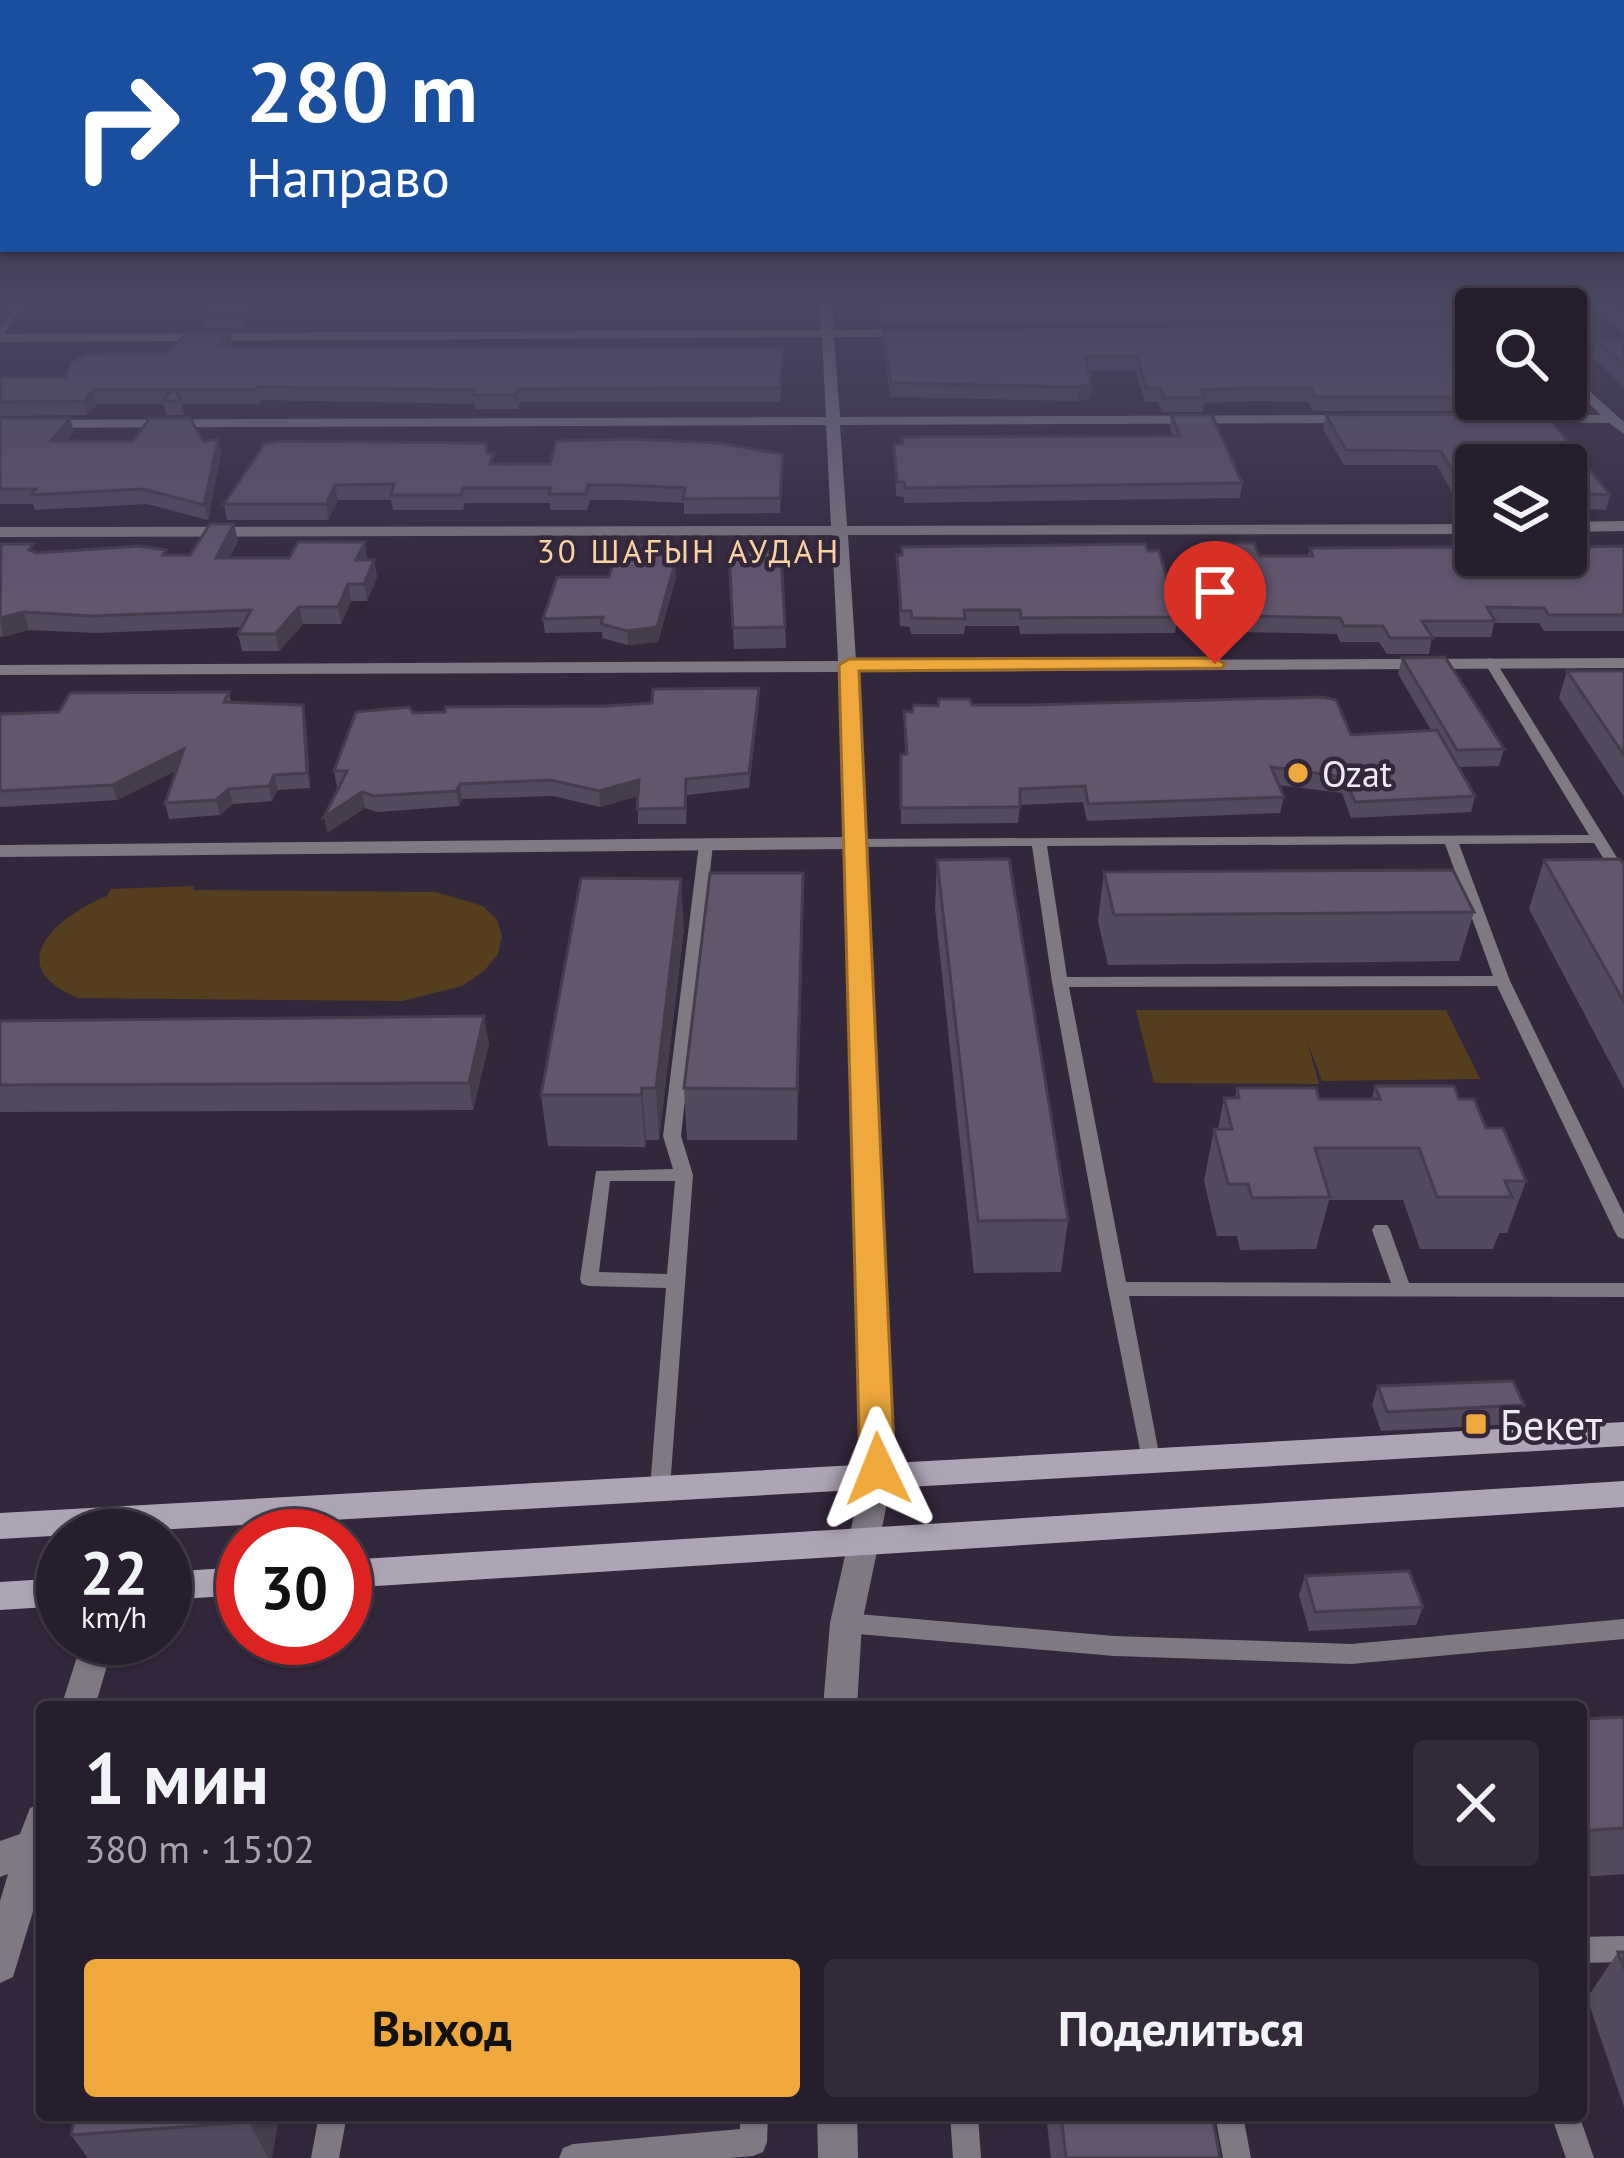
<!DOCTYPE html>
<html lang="ru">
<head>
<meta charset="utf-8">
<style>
  body { margin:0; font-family:"PT Sans",sans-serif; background:#322a39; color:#f1f3f6; height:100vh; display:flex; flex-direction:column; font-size:45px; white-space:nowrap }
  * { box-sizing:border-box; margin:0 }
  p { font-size:39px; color:#a4a2aa }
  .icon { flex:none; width:66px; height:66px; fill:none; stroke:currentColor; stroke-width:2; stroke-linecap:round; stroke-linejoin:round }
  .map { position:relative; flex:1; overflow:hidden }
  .side { position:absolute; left:36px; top:1701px; width:1551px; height:420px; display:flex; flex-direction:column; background:#261d2d; border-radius:12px; box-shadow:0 3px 9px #0004,0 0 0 3px #423b49 }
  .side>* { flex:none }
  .top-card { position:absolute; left:0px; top:0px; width:1626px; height:252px; box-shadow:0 3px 9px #0004,0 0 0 3px #423b49; background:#1a4fa0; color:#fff; overflow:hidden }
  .controls { position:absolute; left:1455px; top:288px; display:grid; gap:24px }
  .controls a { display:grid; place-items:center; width:132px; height:132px; border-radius:12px; background:#261d2d; box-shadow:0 3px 9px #0004,0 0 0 3px #423b49; font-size:60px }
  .speed { position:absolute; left:36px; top:1509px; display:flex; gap:24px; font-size:60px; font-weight:700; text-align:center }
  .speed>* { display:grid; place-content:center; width:156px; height:156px; border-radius:50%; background:#261d2d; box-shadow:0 3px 9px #0004,0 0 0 3px #423b49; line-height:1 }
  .speed small { font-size:30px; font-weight:400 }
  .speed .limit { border:18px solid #d22; background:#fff; color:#111 }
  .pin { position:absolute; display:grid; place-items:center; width:102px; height:102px; color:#fff; margin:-123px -51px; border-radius:50% 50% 50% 0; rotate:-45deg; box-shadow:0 0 12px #0007 }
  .pin .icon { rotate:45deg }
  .me { position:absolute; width:132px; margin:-66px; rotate:358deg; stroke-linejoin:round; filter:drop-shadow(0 0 9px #0008) }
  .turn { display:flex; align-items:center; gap:42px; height:252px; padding:0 48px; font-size:54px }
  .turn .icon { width:156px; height:156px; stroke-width:2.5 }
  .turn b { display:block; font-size:84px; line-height:102px }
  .round { display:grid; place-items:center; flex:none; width:126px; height:126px; border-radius:12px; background:#322a39 }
  .head { display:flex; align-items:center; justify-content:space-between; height:204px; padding:0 48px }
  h1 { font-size:72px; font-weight:700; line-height:90px }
  .cta { display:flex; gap:24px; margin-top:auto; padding:24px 48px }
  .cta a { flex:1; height:138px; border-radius:12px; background:#eea83c; color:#111; font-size:48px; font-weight:700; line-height:138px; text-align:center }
  .cta a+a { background:#322a39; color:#f1f3f6 }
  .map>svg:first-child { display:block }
</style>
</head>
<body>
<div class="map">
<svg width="1624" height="2158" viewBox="0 0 1624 2158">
  <rect width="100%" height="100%" fill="#33273c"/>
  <path fill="#553e1d" d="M194,886l-1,4 243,2 47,14 14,14 5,16 -4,18 -14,17 -22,15 -60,15 -323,-3c-79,-31 -24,-81 28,-102l4,-7z
    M1136,1010h310l34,69 -158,2 -15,-40 12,43 -165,-1z"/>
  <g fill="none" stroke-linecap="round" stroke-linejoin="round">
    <path fill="#7f7984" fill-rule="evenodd" d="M17,302h8l-22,35 -3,1v-10z
      M1488,302h9l6,7h-9z
      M1490,658l6,4 128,207v16l-5,-1 -25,-41 -135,1 51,137 114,233v25l-6,-2 -3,-5 -118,-246 -428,1 57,295 265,1 -19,-53 3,-5h12l3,5 19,53h215v14l-495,-1 31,163 -3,6 -7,2 -7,-2 -35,-176 -56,-307 -20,-136 -174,1 -7,-4 7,-4 731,-4 -105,-173zM1445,844l48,132 -426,1 -20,-131z
      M706,840l7,4 -32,292 12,39 -23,313 -3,6 -7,3 -7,-3 -3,-6 16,-200 -77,-2 -7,-2 -2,-5 16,-108 77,-2 -10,-33 36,-292zM610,1181h65l-8,93 -68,-2z
      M846,1613l268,23 237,8 273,-25v20l-273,25 -237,-8 -268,-23 -8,-3 -3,-7 3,-7z
      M1624,1936v26l-43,1v-26z
      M319,2115h28l-8,43h-28z
      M740,2115h28l-1,27 -4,10 -10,4 -24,2h-170l4,-10 10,-4 167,-15z
      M950,2115h28l3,43h-28z
      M1215,2115h28l8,43h-28z
      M1551,2115h28l15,43h-28z"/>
    <path fill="#7f7984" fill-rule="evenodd" d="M820,302h12l2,28 82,-1 6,4 -6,4h-82l6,80 514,-2 7,4 -7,4 -514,2 7,101 629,-2v10l-628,1 8,126 768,-3v10l-767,4 11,171 25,632 -31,148 -5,84h-34l7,-84 33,-148 -15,-626 -848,8v-12l847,-8 -8,-165 -839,3v-10l838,-4 -6,-126 -832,2v-10l831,-1 -5,-101 -826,3v-8l826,-3 -4,-80 -822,5v-8l821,-4z
      M1566,370l58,52v12l-15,-11 -94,-1v-6l5,-1h81l-35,-34z
      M1624,521v10l-58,1v-10z
      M83,1638h32l-20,69h-34z
      M42,1803v79l-29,95 -13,6v-82l8,-27 -8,3v-36l20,-7 10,-26z
      M817,2115h40l1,43h-40z"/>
    <path fill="#ada4b5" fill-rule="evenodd" d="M1624,1422v24l-1624,93v-26z
      M1624,1481v26l-1279,81v-28z
      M243,1567v28l-78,5v-28z
      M63,1578v28l-63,4v-28z"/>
  </g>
  <path fill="#544a5e" d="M263,302l-19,26h-39l-3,-12z
    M878,302h574l6,8 -3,13 -574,2z
    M1586,302h38v32z
    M883,329l593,4v66h56l-3,12h-216l-5,-9 -54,-1 -50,2 -1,9h-41l-4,-10h-13l-10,-32 -47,1 4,13 -2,14 -13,3 -187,-4 -7,-55z
    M230,332l2,13 -1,2h553l-4,55h-260l-2,7h-43v-5l-214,-4 -3,4h-76l2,11h-18l-2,-11h-67l-9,11 -88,1v-39h65l100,-24z
    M1597,340h27v47l-32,-30z
    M1546,414l64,81 -4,15 -40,-2v-43h-90v39l-19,-3 -20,-36h-93l-21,-36 3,-14z
    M1171,415l71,68 -2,15 -336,5v-6l-8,-1 -2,-52 278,-8 -2,-7z
    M0,418l74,14 -7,9 151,-1 3,14 -13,66 -61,-16 -112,6 -2,-6h-33z
    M487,453l8,11h55l233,-10 -3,59 -96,1v-11l-61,-3h-33l-3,10h-37v-7h-85l-2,7h-70l-2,-10h-53l-10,20h-101l-3,-16z
    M234,524l4,17 -9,17 145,2 3,17 -10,24h-16l-10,23h-38l-24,27h-37l-4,-17 4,-7 -146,6 -67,-3 -29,7v-92l36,7 154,3z
    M1202,543l57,13h49l2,-8 154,8h52l50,-1 58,-9v85h-80l-5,-8h-45l-3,14h-59l-3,17h-42l-8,-12h-39l-3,-8 -96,-2 -2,-8h-10l-29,-66z
    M729,553l56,74 1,21 -52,1z
    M897,555l281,62 -3,16 -155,1 -1,-8h-54l-1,8h-53l-1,-7 -10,-1z
    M676,577l-18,65 -30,3 -26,-7v-6l-57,1 -2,-14z
    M1402,658l102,91 -5,17 -41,1 17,29 -4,16 -120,6 -9,-25 -64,-8 6,12 -4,16 -193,8 -4,-19 -63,3 -2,18 -117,1v-69h4l-1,-44 8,1 26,-6 34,-1 379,30 80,-5 -33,-56z
    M1567,671h57v126l-65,-99z
    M229,692l2,11 75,18 4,67 -32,2 -6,11 -39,3 -13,11 -51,4 -4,-16 12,-33 -60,30 -117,7v-93l59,-2z
    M759,703l-10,85 -62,7 -1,29h-48v-28l-38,11 -47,-11 -91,3 -3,7 -82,6 -12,-4 -38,25 12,-46h-2l-3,-16 79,-58z
    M937,860l131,360 -7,52 -87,1 -39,-364z
    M1544,860l80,5v224l-95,-180z
    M1104,872l370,40 -15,49 -351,4 -10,-44z
    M803,923l-6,217h-110l-3,-52z
    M684,928l-25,212h-13l-1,7 -97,-1 -7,-51z
    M0,1021l489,22 -16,67 -473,2z
    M1375,1086l84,13 27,29 40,53 -19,52h-8l-6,16h-73l-17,-49h-74l-13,49 -76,1 -3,-14h-20l-13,-55 10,-52h4l6,-31h11l2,-10 82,11h53z
    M1378,1386l146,19 -7,19 -136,7 -9,-26z
    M1305,1576l118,31 -7,18 -107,6 -10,-36z
    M1624,1717v157l-43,3v-158z
    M1618,1952h6v155l-37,-109z
    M279,2115l-7,43h-184l-17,-23z
    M1046,2115h166l8,43h-169z"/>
  <path fill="#453c4c" d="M252,302h11l-19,26 -2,-13z
    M230,332l2,13 -11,16 -3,-14z
    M1092,384l-2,14 -13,3 2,-14z
    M93,390l4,14 -9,11 -4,-14z
    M70,418l4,14 -19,24 -4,-15z
    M218,440l3,14 -13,66 -4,-15z
    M335,485l3,15 -10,20 -2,-16z
    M234,524l4,17 -18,33 -4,-16z
    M365,542l2,17 -11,1z
    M374,560l3,17 -10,24 -3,-17z
    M675,563l1,14 -18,65 -30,3 -1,-14z
    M348,584l3,17 -10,23 -3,-17z
    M299,607l4,17 -24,27 -4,-17z
    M24,612l5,18 -26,7 -3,-19z
    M759,688v15l-10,85v-15z
    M303,705l3,16 4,67 -3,-15z
    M184,749l5,15 -72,36 -5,-15z
    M274,775l4,15 -6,11 -3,-15z
    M639,780l1,15 -40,12 -1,-16z
    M460,784l2,15 -3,7 -3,-15z
    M229,789l4,15 -13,11 -4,-15z
    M362,792l3,16 -38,25 -3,-16z
    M803,873v50l-6,217v-51z
    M681,879l3,49 -25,212 -3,-52z
    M484,1016l5,27 -16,67 -4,-27z
    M642,1088l4,52 -1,7 -4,-52z
    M250,2115h29l-7,43h-4l-19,-36z"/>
  <path fill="#62566d" stroke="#453c4c" stroke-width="3" d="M213,302h39l-10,13 -40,1z
    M880,302h572l6,8 -577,2z
    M1610,302h14v12z
    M1471,326l5,7v64h-160l-6,-9h-54l-55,2 4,8h-41l-4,-10h-14l-9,-31h-52l7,27 -13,3 -188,-4 -8,-54z
    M189,332h41l-12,15h566l-4,41 -262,1 -2,6h-42l1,-5 -217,-3 -3,3h-80l6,11h-18l9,-11h-79l-9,11 -84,1v-25h65l6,-15 13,-8 81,-1z
    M1597,340h27v25z
    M1546,414l64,81 -44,-2v-28h-90v24l-15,-3 -20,-35 -95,-1 -20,-35z
    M1171,415h41l30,68 -337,5 -1,-6h-7l-3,-38h9l-1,-7 278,-1z
    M0,418h70l-19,23h82l17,-23h40l13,23 15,-1 -14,65 -61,-16 -112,6 5,-6h-36z
    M632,439l87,4 64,11 -3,44 -97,1 2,-11 -63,-3h-34l-2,9h-37l2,-6h-88l-2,7h-70l3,-11 -59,1 -9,19h-102l40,-60 15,-3 207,2 1,10h7l-4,11h60l6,-23z
    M210,524h24l-18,34h73l9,-16h67l-9,18h18l-10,24h-16l-10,23h-39l-24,27h-37l13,-24 -160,6 -67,-4 -24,6 1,-74h32l-4,6 8,3 102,-7 27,4 -3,5h27z
    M1202,543h52l5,13h54l-3,-8 148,-1 6,9h60l42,-1v-8l58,-1v69h-75l-5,-7 -57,-1 8,14h-73l11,17h-43l-7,-12h-39l-4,-8 -96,-2 -3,-8h-10z
    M1145,544l3,7h11l19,66 -157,1 -1,-8h-56l1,9 -53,-1 -1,-7h-10l-4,-56h5v-8z
    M641,546l9,7h12l13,10 -18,64 -30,4 -26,-7 2,-7 -60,2 14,-42h52l7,-24h16z
    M781,551l4,76 -52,1 -4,-75z
    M1445,657l59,92 -47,1 -55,-92z
    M1567,671h57v84z
    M759,688l-10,85 -63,6 -1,29 -48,1 2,-29 -40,11 -48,-11 -91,4 -4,7 -82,5 -12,-4 -38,25 23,-46h-13l22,-59 53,-5 4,6 32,-1 1,-5 159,-1 47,-3 1,-14z
    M229,692l-5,10 79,3 4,68 -33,2 -5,11 -40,3 -13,11 -51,3 19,-54 -72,36 -112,6v-77l59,-2 11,-19z
    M1322,697l14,3 15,35 86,-5 38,66 -120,6 -10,-25 -74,-10 13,30 -196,7 -3,-18 -65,3v18l-119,1v-53l6,-1 -3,-43 8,1 2,-7 24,1 1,-7h30l3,6h57z
    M1009,859l59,361 -90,1 -41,-361z
    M1620,859l4,6v137l-80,-142z
    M1453,870l21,42 -360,3 -10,-43z
    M710,873h93l-6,216 -113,-1z
    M581,878l100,1 -25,209h-14l-1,7h-100z
    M484,1016l-15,67 -469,2v-64z
    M1375,1086h79l5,13h15l12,29h17l23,53h-21l7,16h-75l-18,-49h-104l15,49 -78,1 -4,-14h-20l-14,-55h18l-8,-31h15l-2,-10h79l3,11h61z
    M1513,1381l11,24 -137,7 -9,-26z
    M1409,1571l14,36 -108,5 -10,-36z
    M1624,1717v111l-43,3v-112z
    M1618,1952h6v17z
    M75,2115h175l-1,7 -178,13z
    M1061,2115h151l8,43h-154z"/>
  <linearGradient id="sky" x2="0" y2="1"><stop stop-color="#1c1521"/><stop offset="0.5" stop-color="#4a4761"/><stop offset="1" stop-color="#4a4761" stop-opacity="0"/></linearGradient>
  <rect width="1624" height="604" fill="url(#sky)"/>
  <path fill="#eea83c" stroke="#9b6d27" stroke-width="3" d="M1215,658l10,6 -3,4 -363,3 36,798 -5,10 -12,4 -13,-4 -5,-10 -21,-804 10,-6z"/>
  <g fill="#eea83c" stroke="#33273c" stroke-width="4.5">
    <circle cx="1298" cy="773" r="12"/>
    <rect x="1464" y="1412" width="24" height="24" rx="6"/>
  </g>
  <g text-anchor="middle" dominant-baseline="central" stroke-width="9" stroke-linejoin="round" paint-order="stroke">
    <g font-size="33" letter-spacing="3" fill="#fbd3a0" stroke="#33273c">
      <text x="689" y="550">30 ШАҒЫН АУДАН</text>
    </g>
    <g font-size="36" fill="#f0e9f6" stroke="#33273c" text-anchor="start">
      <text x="1322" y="773">Ozat</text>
    </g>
    <g font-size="42" fill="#f0e9f6" stroke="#33273c" text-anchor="start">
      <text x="1500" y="1424">Бекет</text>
    </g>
  </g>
</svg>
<div class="controls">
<a><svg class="icon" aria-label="search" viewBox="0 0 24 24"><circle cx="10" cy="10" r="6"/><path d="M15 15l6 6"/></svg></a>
<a><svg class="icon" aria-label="layers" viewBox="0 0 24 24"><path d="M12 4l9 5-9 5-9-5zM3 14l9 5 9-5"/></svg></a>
</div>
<div class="speed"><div>22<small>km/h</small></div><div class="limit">30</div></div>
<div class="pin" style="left:1215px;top:664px;background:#d93025"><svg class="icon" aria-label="arrive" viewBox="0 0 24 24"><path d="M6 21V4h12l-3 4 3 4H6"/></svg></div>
<svg class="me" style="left:878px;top:1469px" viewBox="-20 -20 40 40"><path d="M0-17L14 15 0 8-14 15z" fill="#eea83c" stroke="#fff" stroke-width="4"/></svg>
<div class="top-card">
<div class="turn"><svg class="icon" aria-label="right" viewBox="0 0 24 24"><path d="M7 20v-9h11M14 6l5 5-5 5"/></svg><div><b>280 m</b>Направо</div></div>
</div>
<section class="side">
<div class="head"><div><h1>1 мин</h1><p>380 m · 15:02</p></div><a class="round"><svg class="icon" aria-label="close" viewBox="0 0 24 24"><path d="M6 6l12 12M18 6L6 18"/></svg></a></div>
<div class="cta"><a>Выход</a><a>Поделиться</a></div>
</section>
</div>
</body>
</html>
